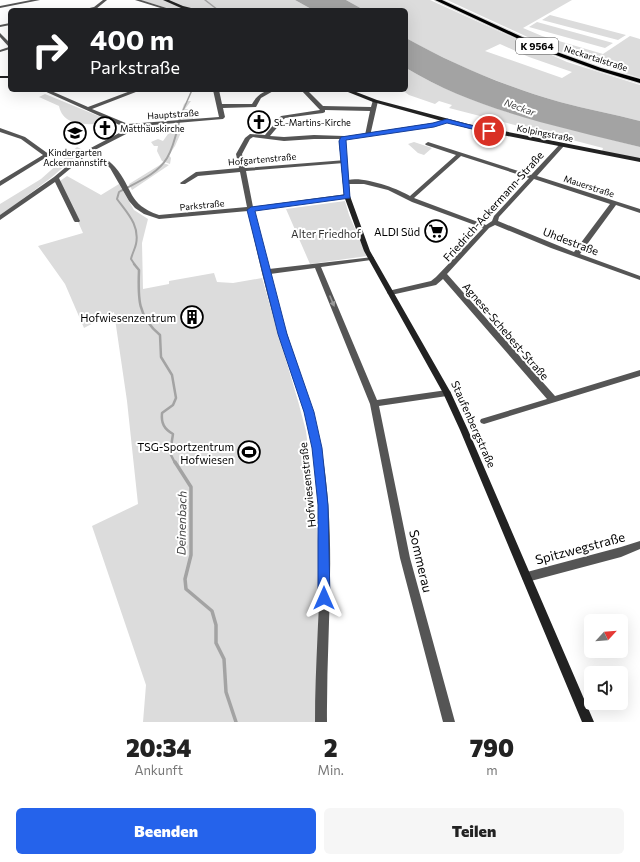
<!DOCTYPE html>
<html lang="de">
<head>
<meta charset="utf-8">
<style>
  body { margin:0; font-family:Commissioner,sans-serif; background:#f6f6f6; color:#222; height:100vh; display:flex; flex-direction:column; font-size:15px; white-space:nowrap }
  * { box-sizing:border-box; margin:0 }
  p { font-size:13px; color:#767676 }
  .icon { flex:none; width:22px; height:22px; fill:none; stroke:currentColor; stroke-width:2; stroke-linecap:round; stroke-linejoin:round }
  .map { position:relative; height:722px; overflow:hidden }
  .sheet { display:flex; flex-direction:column; background:#fff; flex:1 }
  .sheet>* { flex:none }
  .hud { position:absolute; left:8px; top:8px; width:400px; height:84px; border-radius:6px; box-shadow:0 4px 16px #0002; background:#202124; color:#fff; overflow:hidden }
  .needle { width:26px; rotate:64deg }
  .controls { position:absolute; left:584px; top:614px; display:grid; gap:8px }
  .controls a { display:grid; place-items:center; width:44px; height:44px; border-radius:6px; background:#fff; box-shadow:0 4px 16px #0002; font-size:20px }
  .pin { position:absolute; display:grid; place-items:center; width:34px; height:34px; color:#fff; margin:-17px; border:2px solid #fff; border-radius:50%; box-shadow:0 1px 4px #0007 }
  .me { position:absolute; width:44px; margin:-22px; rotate:0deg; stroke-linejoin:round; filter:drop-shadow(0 0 3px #0008) }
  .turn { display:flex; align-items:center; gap:14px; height:84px; padding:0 16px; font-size:18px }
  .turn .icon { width:52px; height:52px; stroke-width:2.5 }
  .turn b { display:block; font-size:28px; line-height:34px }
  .eta { display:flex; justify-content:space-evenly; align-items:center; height:68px; text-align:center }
  .eta b { font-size:24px; font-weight:800; line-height:28px }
  .primary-button { display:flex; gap:8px; margin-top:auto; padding:8px 16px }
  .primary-button a { flex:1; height:46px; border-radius:6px; background:#2563eb; color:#fff; font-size:16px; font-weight:800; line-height:46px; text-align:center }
  .primary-button a+a { background:#f6f6f6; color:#222 }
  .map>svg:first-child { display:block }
</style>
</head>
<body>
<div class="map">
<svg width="640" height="722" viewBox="0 0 640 722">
  <rect width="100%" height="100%" fill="#fff"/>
  <path fill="#dcdcdc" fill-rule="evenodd" d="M140,0h155l18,10h-139z
    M346,0h84l137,62 73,23v36c-27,-7 -54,-12 -80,-19 -50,-14 -109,-38 -154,-64v-28h-42zM500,44l29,13 43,15 -10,6 -77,-27z
    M447,0h125l-49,28 19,8 61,18 27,-18 10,3v39l-82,-27z
    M550,15l76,20 -8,5 -76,-20z
    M537,22l76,21 -8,5 -76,-21z
    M406,68c71,43 155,58 234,79v12l-38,-8 1,-3 -154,-40 3,-3 -13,-4 -4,3 -26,-9 -7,-5h4z
    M45,94l68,28c-18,2 -49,8 -54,-16l-20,-9z
    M188,101h3l-6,8 11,1 -3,2v9l-15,1 6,-18z
    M183,128l-8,18 -6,9 2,3 -1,6 -8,-3 -5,-10 1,-5h-4l-3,-4 7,-3 5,2 5,-7 -1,-5z
    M414,142l18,6 -8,7 -6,-2 -10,-9z
    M77,147l6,3 -31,27 -52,39v-12l41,-25z
    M163,163l6,2 -37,25 -3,-6z
    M67,176l34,19 18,-11 15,26 14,9 -6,24 1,46 26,-5v-3l45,-8 3,9 16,1 29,-5 36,123 8,30 5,41 8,79 -2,171h-174l3,-37 -54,-159 46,-22 -11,-103 -13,-89 -30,16 -19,-44 -27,-38 45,-13 -23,-52z
    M345,201l4,14 18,41 -57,8 -24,-55z"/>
  <path fill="#a3a3a3" d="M295,0h51l18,10h-51z
    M406,38c46,26 103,50 154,64 26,7 53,12 80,19v26c-79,-20 -163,-36 -234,-79z"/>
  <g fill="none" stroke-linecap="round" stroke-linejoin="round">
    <path stroke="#a3a3a3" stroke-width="1.5" d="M205,0l13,10
      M181,115l11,-25"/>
    <path stroke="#a3a3a3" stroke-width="2" d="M135,265l-4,-6c1,-5 4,-10 5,-15 4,-19 -9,-31 -19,-45l2,-7c16,-9 38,-17 48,-34 8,-13 10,-29 14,-44"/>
    <path stroke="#a3a3a3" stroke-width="2.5" d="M134,264l5,6c-1,27 -2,46 21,65l1,22 11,18 4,23 -3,7 -11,8c-1,10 2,16 11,21l-3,19 5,10"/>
    <path stroke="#a3a3a3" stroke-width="3.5" d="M175,462l16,25v68l-6,24 1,10 26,22 4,14v18l8,16 2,33 10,30"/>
    <g stroke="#dbdbdb" stroke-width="2">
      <path id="primary" d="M435,0h7l104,48 55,20 39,11v4l-43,-13 -55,-20z"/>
    </g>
    <path fill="#555" fill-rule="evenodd" d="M31,0h9l-40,8v-2z
      M103,0h4l-11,9 -15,1 13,-3z
      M135,0h6l32,10h-6z
      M10,23v2l-10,2v-2z
      M0,33l10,10v6l-10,3v-2l9,-3 -9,-10z
      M42,90h7l39,17 45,-17h8l-49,19 36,15 91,-7 -6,-27h6l3,14h30c5,-9 12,-14 23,-14l-14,8 -5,9 -33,1 2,9 -2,2 -94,8 -1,6 -37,19c9,4 17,7 24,15 19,22 12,37 44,48l88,-8 -7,-35 -42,4 -13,8h-4l-1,-1 16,-11 43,-4 -3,-14 9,-16 5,-4 15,1 16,-19 39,-6 -19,-20h6l16,16 48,1 2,-7 5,1 -8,35 -5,-1 5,-24 -45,-1v2l-2,1 -38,5 -15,18 14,1 30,-2 30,1 2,1v2h-32l-30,2 -31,-4 -3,2 -8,15 3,14 101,-8 1,1 -3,2 -98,8 7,36 94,-13 3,2 -3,2 -93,12 15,59 104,-12 1,1 -3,2 -50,7 56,133 70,-10 3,1 1,2 -1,2 -3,1 -68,10 31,152 45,164h-12l-43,-164 -30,-154 -55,-136 -45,6c6,24 13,48 21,72 11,34 24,67 30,101 17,91 5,184 6,275h-12c0,-91 13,-184 -3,-275 -6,-39 -21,-75 -33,-113 -13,-40 -22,-82 -31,-123l-89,8 -15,-5 -9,-6 -6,-7 -19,-33 -8,-7 -14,-7 -29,24 21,43 -1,1h-4l-1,-1 -19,-39 -55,38v-5l54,-38 31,-26 38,-20 1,-4z
      M0,128l25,9 25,18 -50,31v-5l43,-26 -22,-16 -21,-7z
      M428,142l103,33 29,-31h4v2l-27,30 103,33v4l-24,-8 -36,49 60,22v4l-89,-32 -56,-23 -6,3 -42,46 108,122 85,-26v6l-156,48 -3,-1 -1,-2 1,-2 66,-20 -104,-120 -7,6 -45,10 -4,-2 1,-2 43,-10 5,-4 47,-49 -71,-26 -24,-12 -24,-6h-18l-3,-2c13,-9 54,6 67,14l46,-41 -30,-10 -1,-1zM461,156l68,22 -35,38 -2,5 -6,4 -72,-27zM534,179l76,25 -36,48 -76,-31 1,-4z
      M640,541v8l-19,8 -94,25 -4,-2 -1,-3 1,-3 4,-2 94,-25z"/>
    <path fill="#222" fill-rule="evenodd" d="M163,0h6l14,6 16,4 -18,-2z
      M0,76h10v2h-10z
      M343,90h8l26,10 91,24 172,34v4l-173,-34 -19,-6 -15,5 -87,12 -1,2 5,55 20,55 81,142 17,37 126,292h-12l-122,-292 -17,-37 -79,-142 -20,-55 -5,-55 3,-4 91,-14 9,-2 -69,-19z"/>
    <use href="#primary" fill="#000" fill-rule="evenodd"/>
  </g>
  <defs><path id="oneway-solid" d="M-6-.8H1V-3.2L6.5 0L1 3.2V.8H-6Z"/></defs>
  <use fill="#999" href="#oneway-solid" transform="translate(332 301) rotate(67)"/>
  <path fill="#2563eb" stroke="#184099" d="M447,119l46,12 -4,2 -42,-10 -13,4 -88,13 4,58 -95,13 32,123 27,78 8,36 6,57 2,93 -2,4 -4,1 -4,-1 -2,-4v-93l-6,-57 -8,-36 -26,-78 -31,-124 4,-3 93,-12 -5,-54 2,-4 92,-14z"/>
  <defs>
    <g id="church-ring" transform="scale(1.15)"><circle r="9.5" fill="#fff" stroke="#000" stroke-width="1.5"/><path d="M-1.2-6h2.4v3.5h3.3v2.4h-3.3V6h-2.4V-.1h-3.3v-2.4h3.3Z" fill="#000"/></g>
    <g id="school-ring" transform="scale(1.15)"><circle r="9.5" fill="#fff" stroke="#000" stroke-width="1.5"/><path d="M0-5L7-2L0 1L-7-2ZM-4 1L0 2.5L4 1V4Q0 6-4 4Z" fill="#000"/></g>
    <g id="supermarket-ring" transform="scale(1.15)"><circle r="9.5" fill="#fff" stroke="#000" stroke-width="1.5"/><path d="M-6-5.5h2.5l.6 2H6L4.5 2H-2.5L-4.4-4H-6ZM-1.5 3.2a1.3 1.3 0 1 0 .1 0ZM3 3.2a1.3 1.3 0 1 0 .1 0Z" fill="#000"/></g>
    <g id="building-ring" transform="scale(1.15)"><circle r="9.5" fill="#fff" stroke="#000" stroke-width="1.5"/><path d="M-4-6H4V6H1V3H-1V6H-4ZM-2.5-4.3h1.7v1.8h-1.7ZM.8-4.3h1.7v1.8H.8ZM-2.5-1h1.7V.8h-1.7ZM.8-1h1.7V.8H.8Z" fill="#000"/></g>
    <g id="stadium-ring" transform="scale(1.15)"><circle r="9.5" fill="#fff" stroke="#000" stroke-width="1.5"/><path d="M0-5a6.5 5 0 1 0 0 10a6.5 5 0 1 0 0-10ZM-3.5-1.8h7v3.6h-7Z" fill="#000"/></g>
  </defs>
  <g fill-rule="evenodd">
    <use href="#church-ring" x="259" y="122"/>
    <use href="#church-ring" x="105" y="128"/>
    <use href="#school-ring" x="75" y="133"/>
    <use href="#supermarket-ring" x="436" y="231"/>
    <use href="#building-ring" x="192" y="317"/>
    <use href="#stadium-ring" x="249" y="452"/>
  </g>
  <g text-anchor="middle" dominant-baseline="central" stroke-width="4" stroke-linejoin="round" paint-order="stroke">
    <g font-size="9" fill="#000" stroke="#fff">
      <text transform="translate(596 58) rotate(18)">Neckartalstraße</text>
      <text transform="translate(173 114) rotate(-4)">Hauptstraße</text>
      <text transform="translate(545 133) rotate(11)">Kolpingstraße</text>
      <text transform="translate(262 159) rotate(-5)">Hofgartenstraße</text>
      <text transform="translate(589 186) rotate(18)">Mauerstraße</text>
      <text transform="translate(202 205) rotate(-6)">Parkstraße</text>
    </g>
    <g font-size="9" fill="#000" stroke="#fff" text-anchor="start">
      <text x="274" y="122">St.-Martins-Kirche</text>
      <text x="120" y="128">Matthäuskirche</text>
      <text x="75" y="152" text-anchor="middle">Kindergarten<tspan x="75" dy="10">Ackermannstift</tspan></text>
    </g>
    <rect fill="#fff" stroke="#4c4c4c" stroke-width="1" x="516" y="38" width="42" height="16" rx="3"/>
    <g font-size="10" font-weight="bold" fill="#000">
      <text x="537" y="46">K 9564</text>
    </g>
    <g font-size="10" font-style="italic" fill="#444" stroke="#fff">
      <text transform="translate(520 107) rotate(20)">Neckar</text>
    </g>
    <g font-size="11" fill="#000" stroke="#fff">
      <text transform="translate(493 206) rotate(-48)">Friedrich-Ackermann-Straße</text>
      <text transform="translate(571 241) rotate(21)">Uhdestraße</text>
      <text transform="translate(506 331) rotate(49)">Agnese-Schebest-Straße</text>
      <text transform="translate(474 424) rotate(66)">Staufenbergstraße</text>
      <text transform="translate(307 485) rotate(-96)">Hofwiesenstraße</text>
    </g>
    <g font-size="11" fill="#000" stroke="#fff" text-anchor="end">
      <text x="420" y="231">ALDI Süd</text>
      <text x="176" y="317">Hofwiesenzentrum</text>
      <text x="234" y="446">TSG-Sportzentrum<tspan x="234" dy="13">Hofwiesen</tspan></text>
    </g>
    <g font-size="11" fill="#333" stroke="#fff">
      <text x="326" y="233">Alter Friedhof</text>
    </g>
    <g font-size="12" font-style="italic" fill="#444" stroke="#fff">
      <text transform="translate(181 523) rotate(-89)">Deinenbach</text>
    </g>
    <g font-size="13" fill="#000" stroke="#fff">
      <text transform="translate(580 548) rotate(-15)">Spitzwegstraße</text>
      <text transform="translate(421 561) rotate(77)">Sommerau</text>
    </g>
  </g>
</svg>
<div class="controls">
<a><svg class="needle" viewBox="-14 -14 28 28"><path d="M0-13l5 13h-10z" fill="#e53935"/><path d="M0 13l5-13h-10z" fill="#767676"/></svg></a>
<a><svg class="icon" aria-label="sound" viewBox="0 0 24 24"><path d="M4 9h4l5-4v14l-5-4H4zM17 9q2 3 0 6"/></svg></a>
</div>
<div class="pin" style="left:489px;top:131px;background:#d93025"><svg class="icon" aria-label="arrive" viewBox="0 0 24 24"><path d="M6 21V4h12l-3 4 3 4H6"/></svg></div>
<svg class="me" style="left:324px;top:598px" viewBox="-20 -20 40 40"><path d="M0-17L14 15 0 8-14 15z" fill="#2563eb" stroke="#fff" stroke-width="4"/></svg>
<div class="hud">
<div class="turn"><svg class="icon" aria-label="right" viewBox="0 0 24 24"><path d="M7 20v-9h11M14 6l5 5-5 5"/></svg><div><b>400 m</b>Parkstraße</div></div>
</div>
</div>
<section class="sheet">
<div class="eta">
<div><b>20:34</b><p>Ankunft</p></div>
<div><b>2</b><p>Min.</p></div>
<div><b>790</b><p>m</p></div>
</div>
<div class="primary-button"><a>Beenden</a><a>Teilen</a></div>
</section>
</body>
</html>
